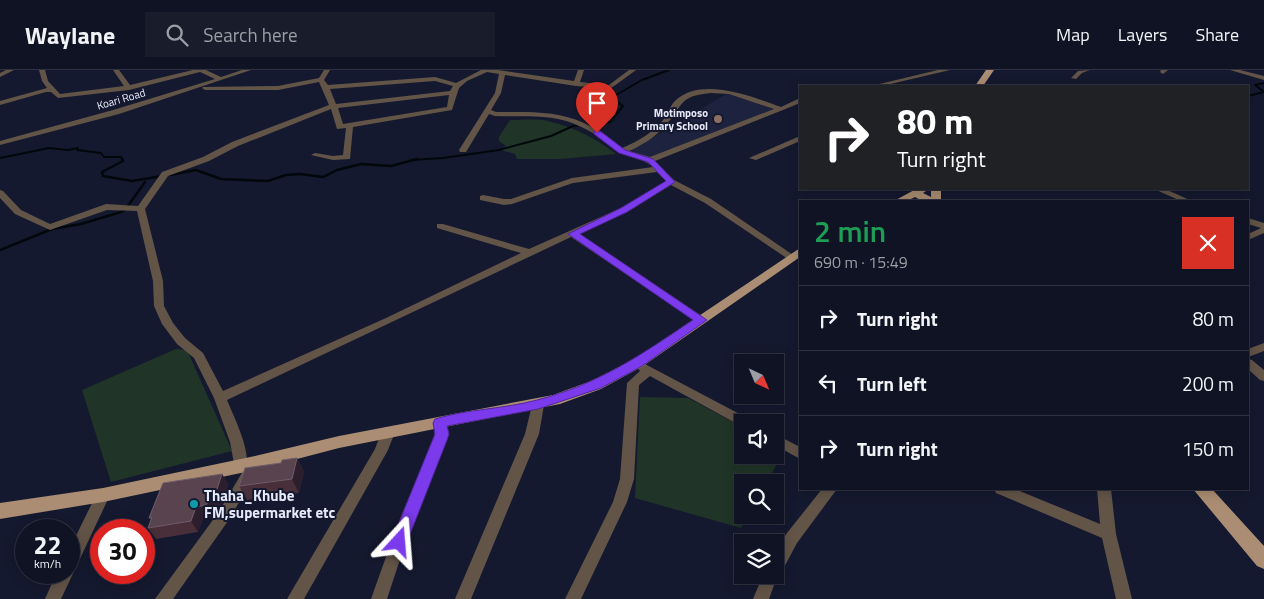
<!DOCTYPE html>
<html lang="en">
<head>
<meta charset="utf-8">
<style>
  body { margin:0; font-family:"Titillium Web",sans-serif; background:#191c2b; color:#f1f3f6; height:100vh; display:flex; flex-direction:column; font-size:19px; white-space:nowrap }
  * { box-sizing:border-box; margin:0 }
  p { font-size:16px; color:#9c9ea6 }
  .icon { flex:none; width:28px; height:28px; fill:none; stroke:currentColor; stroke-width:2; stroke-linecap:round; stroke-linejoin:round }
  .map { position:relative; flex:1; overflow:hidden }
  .sheet { position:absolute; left:799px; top:130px; width:450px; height:290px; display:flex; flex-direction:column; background:#101323; border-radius:0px; box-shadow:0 2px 12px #0003,0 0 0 1px #303241 }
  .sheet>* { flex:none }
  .hud { position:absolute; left:799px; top:15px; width:450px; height:105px; border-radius:0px; box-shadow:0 2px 12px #0003,0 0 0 1px #303241; background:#202124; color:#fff; overflow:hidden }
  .needle { width:32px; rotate:136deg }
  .buttons { position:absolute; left:734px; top:284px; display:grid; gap:10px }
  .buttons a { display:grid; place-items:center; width:50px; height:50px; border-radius:0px; background:#101323; box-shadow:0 2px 12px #0003,0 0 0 1px #303241; font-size:25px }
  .speed { position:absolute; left:15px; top:449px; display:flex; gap:10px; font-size:25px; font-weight:700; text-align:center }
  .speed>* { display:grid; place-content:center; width:65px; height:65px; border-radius:50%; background:#101323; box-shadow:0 2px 12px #0003,0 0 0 1px #303241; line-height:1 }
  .speed small { font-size:12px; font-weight:400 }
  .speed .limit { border:8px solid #d22; background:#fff; color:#111 }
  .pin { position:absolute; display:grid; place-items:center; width:42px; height:42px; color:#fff; margin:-51px -21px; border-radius:50% 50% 50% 0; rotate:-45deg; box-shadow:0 0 5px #0007 }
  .pin .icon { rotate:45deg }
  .me { position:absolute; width:55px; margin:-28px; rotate:19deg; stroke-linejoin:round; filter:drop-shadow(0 0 4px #0008) }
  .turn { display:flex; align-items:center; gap:18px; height:105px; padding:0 15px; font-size:22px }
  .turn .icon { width:65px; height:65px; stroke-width:2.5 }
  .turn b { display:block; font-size:35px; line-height:42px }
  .round { display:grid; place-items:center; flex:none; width:52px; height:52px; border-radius:0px; background:#191c2b }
  .summary { display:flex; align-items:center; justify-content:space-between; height:85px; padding:0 15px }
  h1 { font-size:30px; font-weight:600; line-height:38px; color:#1e9e55 }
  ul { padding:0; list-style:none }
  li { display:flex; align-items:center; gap:15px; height:65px; padding:0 15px; border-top:1px solid #303241 }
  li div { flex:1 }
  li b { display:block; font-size:19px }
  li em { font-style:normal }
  header { display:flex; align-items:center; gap:30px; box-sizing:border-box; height:70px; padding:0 25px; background:#101323; border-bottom:1px solid #303241 }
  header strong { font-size:24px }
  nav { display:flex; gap:28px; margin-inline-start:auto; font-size:18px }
  .search { width:350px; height:45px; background:#191c2b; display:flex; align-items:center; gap:12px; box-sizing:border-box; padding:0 18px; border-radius:0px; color:#9c9ea6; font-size:19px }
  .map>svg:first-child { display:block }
</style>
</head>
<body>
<header>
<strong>Waylane</strong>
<div class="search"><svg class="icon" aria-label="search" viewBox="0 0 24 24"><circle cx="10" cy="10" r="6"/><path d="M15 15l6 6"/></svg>Search here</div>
<nav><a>Map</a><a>Layers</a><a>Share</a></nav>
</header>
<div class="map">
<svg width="1264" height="529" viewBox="0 0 1264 529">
  <rect width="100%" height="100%" fill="#15192f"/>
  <path fill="#1d223e" d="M728,23l49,17 -127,48 -20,-7z"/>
  <path fill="#203527" d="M510,50c10,0 21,-1 32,0 25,4 54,18 74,34l-56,5h-43l-2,-5 -14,-4 5,-4 -7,-5v-4z
    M176,279l11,1 45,101 -121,31 -29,-92z
    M640,327l48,1 54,29v28h33v-11l10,5 -18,33h-25v33h7l-8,13 -106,-30z"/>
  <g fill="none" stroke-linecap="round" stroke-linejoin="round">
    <path stroke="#00080c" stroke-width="2" d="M1248,26l16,-4 -9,-7 9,-2
      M0,88l49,-10 19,2 10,-2 -1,2 24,3 3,4h17l2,3
      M411,90l32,-2 56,-8 52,-14 22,-10 37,-4 13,-16 -9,-7 2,-4 26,-15 27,-10"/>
    <path stroke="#00080c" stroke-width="2.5" d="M122,89l1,2 -21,11 1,4 29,5 30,-5
      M170,105l26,-5 25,9 47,2 18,-6 14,-1 23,3 14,-7 24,-6 30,2 26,-7
      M0,180l52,-21 29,-5 40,-12 4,-2 20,-28"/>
    <path fill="#625447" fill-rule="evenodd" d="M6,0h8l-14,7v-4z
      M39,0h6l3,11 12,13 64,-8 -11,-16h6l11,15 63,-15h13l15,7 21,-7h9l-132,44 -119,31v-4l113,-31 102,-31 -15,-7 -71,18 -71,8 -7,-6h-5l-46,13v-4l47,-13 -5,-7z
      M324,0h6l-6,10 4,5 107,-8 21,6 25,-13h17l76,11 4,-11h6l-4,12 29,3 20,-15h7l-26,19 -34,-3 -71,-11 -4,18 -10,17 5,2c29,0 61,-2 88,11 14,6 25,18 38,25 17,-7 34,-17 44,-32 3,-5 5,-12 10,-16 26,-24 77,-3 105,7l19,-9v5l-17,7 -128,51 19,19 37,19 85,58 -5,3 -3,-1 -83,-56 -34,-18 -44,27 -48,22 126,84 1,2 -1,2h-8l-126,-85 -344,163c6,15 26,54 18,69l-5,1 -5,-1 -5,-27 -16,-44 -20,-40 -17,-14 -15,-20 -8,-18 -1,-25 -16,-70 -30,-1 -57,20 -35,-16 -15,-16v-8l3,1 18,19 29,14 56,-20 32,2 24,-34 41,-15 29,-15 97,-37 -10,-23 -41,8h-73l-3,-2 1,-1 75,-1 41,-8zM487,2l12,2 -4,19 -36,57 1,2h6l23,-38 6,2c27,1 59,-3 84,10 9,4 20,10 27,16 4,4 6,7 12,10 12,6 25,6 35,15l-81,11 -61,21h-7l-21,-4 -3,1v4l24,5 8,-1 61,-21 84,-11 9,9 -45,27 -92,41 -86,-25h-6v4l84,25 -135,65 -163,73 -20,-38 -18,-15 -12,-15 -9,-17 -1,-25 -18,-72 23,-33 41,-15 29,-15 93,-37 6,20 9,-1 -3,27 -10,1 -18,-3 -4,2 22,5 17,-1 3,-32 99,-17 7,-22 8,-7zM435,11l18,5 -3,5 -114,13 -6,-15zM711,23l18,1 45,15 -124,48 -21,-6c14,-6 26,-14 36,-25 19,-20 12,-30 46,-33zM449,25l-2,12 -104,17 -5,-16z
      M938,0h12l-68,16h-11z
      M1090,0l-8,3 -6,6 -5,-1 7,-7z
      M1161,0h7l-5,4 -3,-2z
      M1230,0h10l24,6v4z
      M800,66v5l-44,19 -7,-2z
      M1154,119h11l27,12h-11z
      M1248,148l16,5v10l-16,7v-6l13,-6 -13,-4z
      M1264,273v8l-16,6v-8z
      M1248,289l4,1 12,10v11l-4,-1 -12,-11z
      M643,293l106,56 1,3h-8v4l-3,-1 -89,-49 -11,9 -5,94 -7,23 -46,97h-16l48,-97 7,-23 7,-96 13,-12 -3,-4z
      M538,330l4,2 2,3 -5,29 -68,165h-16l70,-165 7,-29 2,-3z
      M440,348l5,2 4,14 -38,92 -24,73h-16l26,-73 36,-86c3,-7 -1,-14 2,-20z
      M388,357l5,1 2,4 -7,18 -84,149h-17l88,-150 8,-21z
      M775,364l25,13v12l-25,-14z
      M248,399l5,2 2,4 -2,4 -25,42 -55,78h-18l63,-86 25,-42z
      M103,419l5,2 2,4 -49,104h-16l12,-27h12v-22l29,-59z
      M822,419h15l-40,54 -16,30 -3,1 -9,25h-16l10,-24h12v-22l12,-20z
      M994,419h21l85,35 -3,-35h14l5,45 16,65h-16l-14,-61 -106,-45z"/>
    <path fill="#aa8d72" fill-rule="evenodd" d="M986,0h8l-11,16h-8z
      M916,119h13l-6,4 8,4v-8h10v12h-19l-7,-4 -8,4h-13z
      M800,178v9l-157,109 -42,23 -41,15 -221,44 -84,22 -152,32 -103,17v-16l103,-15 152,-32 84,-20 214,-41 38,-14 42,-21z
      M1193,419h19l52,57v23l-7,-3z"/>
  </g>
  <path fill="#482f39" d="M297,388l7,14 -5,21 -52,7 -8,-14 42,-23z
    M222,404l6,10 -4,16 -10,16 -11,2 -5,14 -42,7 -8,-11 3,-8 -2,-2z"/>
  <path fill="#2c1e2d" d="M297,388l7,14 -5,21 -7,-14z
    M222,404l6,10 -4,16 -10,16 -11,2 -5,14 -7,-11 5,-14z"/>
  <path fill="#59434e" stroke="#6f5d69" d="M297,388l-5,21 -53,7 6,-18 36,-5 1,-3z
    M222,404l-5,15 -11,16 -10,2 -5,14 -43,7 4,-11 -3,1 14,-35z"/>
  <path fill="#7c3aed" stroke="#51269a" d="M594,61h6l25,19 28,9 22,23 -48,30 -47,22 127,86 -65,46 -41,22 -63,21 -91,17 2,8 -2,6 -40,102 -3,5 -5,2 -5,-2 -3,-5 44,-108 -2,-11 2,-4c33,-10 69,-10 102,-19 62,-16 104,-45 156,-80l-125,-86 53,-26 45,-27 -18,-19 -29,-9 -25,-19z"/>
  <circle fill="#8d6e63" stroke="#15192f" stroke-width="2" cx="718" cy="49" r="5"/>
  <circle fill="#0f9aa8" stroke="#15192f" stroke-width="2" cx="194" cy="434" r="5"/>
  <g text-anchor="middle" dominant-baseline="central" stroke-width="4" stroke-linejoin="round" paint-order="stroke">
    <g font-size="11" fill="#e6eafa" stroke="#15192f">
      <text transform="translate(121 29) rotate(-16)">Koari Road</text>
    </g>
    <g font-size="11" font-weight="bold" fill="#e6eafa" stroke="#15192f" text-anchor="end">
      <text x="708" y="43">Motimposo<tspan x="708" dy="13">Primary School</tspan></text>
    </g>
    <g font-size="15" font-weight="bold" fill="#e6eafa" stroke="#15192f" text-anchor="start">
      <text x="204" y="425">Thaha_Khube<tspan x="204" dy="17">FM,supermarket etc</tspan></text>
    </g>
  </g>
</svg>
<div class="buttons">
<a><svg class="needle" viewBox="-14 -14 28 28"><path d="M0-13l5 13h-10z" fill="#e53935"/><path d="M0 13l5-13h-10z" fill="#9c9ea6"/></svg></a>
<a><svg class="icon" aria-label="sound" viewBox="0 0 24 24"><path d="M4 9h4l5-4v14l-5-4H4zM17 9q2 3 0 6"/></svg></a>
<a><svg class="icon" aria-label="search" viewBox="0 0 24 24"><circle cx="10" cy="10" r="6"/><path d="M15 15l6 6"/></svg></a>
<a><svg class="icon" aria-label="layers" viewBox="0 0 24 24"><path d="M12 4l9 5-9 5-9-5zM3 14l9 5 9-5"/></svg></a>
</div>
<div class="speed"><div>22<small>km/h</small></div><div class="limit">30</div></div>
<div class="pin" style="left:597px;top:63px;background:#d93025"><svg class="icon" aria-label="arrive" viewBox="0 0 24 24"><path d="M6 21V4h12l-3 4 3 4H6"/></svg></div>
<svg class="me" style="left:399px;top:472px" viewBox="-20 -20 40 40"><path d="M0-17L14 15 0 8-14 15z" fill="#7c3aed" stroke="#fff" stroke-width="4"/></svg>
<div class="hud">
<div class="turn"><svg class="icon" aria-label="right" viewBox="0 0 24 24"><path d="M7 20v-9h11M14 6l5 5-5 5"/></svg><div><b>80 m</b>Turn right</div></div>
</div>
<section class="sheet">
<div class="summary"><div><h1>2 min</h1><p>690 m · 15:49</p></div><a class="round" style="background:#d93025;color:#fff"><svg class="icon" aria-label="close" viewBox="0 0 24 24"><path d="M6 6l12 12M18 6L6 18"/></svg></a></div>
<ul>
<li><svg class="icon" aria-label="right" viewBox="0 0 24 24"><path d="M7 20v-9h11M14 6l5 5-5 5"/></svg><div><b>Turn right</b></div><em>80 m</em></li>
<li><svg class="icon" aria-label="left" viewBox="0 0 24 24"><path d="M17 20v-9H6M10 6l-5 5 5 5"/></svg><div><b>Turn left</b></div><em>200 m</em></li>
<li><svg class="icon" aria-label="right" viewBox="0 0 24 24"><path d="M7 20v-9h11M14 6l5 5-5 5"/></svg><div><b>Turn right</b></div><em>150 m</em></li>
</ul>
</section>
</div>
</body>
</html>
